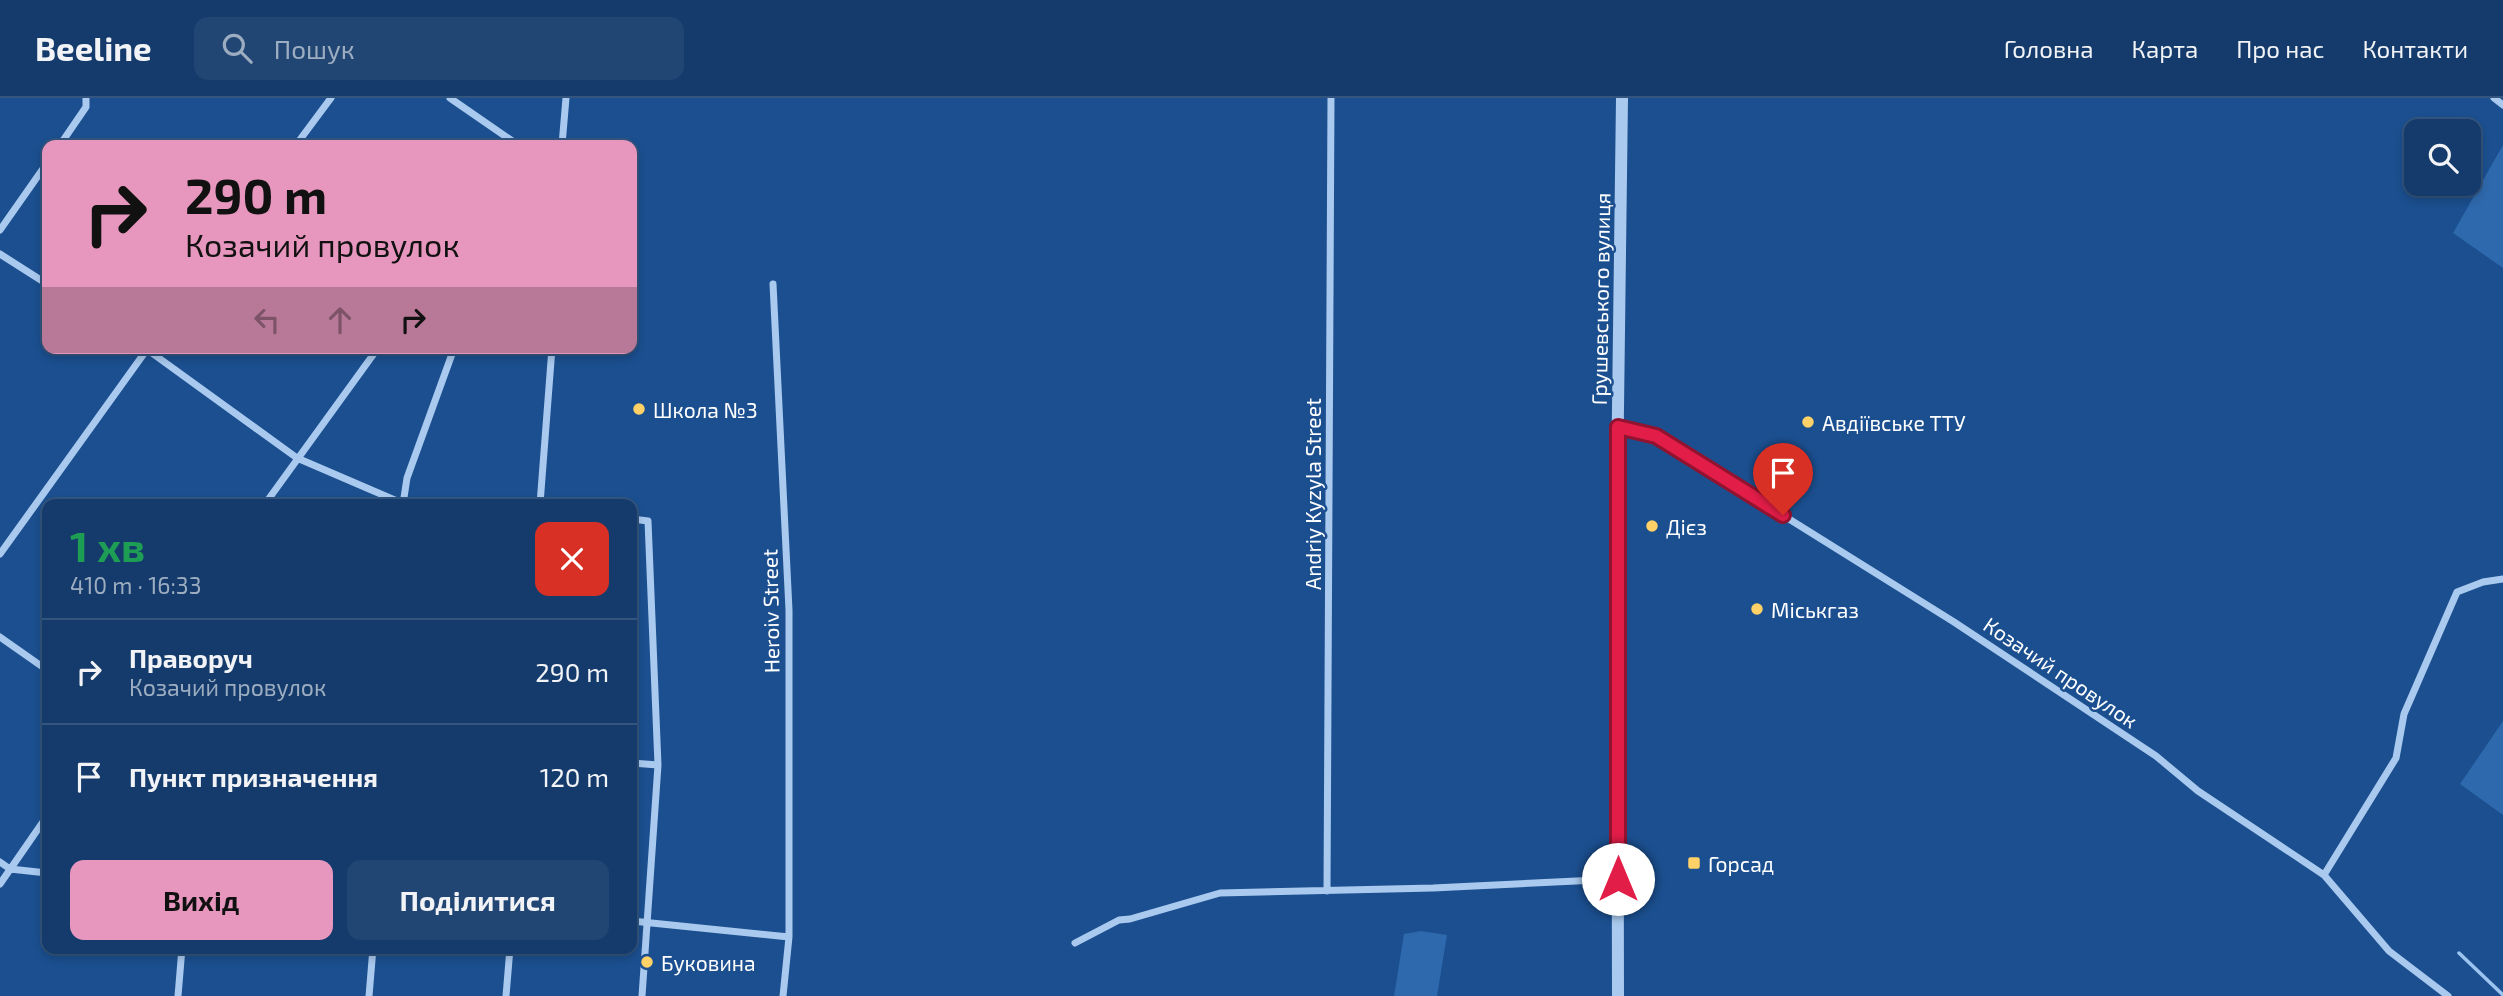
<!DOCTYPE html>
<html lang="uk">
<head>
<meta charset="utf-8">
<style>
  body { margin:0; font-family:"Exo 2",sans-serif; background:#214673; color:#f1f3f6; height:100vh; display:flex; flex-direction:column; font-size:26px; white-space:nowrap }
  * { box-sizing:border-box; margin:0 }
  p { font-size:23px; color:#9dadc1 }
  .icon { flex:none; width:38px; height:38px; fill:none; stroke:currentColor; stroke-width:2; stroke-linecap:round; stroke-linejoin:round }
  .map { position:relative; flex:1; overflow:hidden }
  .panel { position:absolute; left:42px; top:401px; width:595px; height:455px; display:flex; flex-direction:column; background:#143b6b; border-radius:14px; box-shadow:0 4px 10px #0003,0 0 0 2px #33557e }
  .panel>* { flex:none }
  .guide { position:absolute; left:42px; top:42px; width:595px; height:214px; border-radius:14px; box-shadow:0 4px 10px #0003,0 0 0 2px #33557e; background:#e797bd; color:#111; overflow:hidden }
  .controls { position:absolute; left:2404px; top:21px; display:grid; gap:14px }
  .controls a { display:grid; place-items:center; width:77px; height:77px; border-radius:14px; background:#143b6b; box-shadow:0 4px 10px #0003,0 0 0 2px #33557e; font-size:35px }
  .pin { position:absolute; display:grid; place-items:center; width:60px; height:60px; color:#fff; margin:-72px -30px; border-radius:50% 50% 50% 0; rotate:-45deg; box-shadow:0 0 7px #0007 }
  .pin .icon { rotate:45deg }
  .me { position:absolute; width:77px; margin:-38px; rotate:0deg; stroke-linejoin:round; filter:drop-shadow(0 0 5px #0008) }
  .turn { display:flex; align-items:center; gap:24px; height:147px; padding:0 28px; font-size:32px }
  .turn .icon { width:91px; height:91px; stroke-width:2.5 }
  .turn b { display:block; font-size:49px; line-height:60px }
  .lanes { display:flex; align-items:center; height:66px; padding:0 28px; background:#0003; justify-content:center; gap:35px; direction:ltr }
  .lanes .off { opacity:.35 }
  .round { display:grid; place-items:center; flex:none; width:74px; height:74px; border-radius:14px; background:#214673 }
  .head { display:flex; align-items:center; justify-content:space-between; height:119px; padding:0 28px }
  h1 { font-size:42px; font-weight:700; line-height:52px; color:#1e9e55 }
  .button { display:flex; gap:14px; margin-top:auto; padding:14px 28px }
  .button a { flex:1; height:80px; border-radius:14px; background:#e797bd; color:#111; font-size:28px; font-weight:700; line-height:80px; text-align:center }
  .button a+a { background:#214673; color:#f1f3f6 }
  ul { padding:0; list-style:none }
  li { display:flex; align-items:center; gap:21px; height:105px; padding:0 28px; border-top:2px solid #33557e }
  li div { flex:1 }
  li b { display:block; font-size:26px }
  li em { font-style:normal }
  header { display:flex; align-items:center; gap:42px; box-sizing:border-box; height:98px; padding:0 35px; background:#143b6b; border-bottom:2px solid #33557e }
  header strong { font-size:33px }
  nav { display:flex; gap:38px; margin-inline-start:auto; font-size:24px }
  .search { width:490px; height:63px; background:#214673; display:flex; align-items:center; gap:18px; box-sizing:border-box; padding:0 24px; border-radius:14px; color:#9dadc1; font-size:26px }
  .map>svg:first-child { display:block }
</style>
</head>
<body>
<header>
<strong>Beeline</strong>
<div class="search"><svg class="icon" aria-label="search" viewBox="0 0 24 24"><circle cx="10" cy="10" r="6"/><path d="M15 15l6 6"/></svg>Пошук</div>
<nav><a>Головна</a><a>Карта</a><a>Про нас</a><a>Контакти</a></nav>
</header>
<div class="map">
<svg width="2503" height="898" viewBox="0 0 2503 898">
  <rect width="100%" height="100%" fill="#1b4f8f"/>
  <path fill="#2e69ad" d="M2503,47v123l-50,-35z
    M2503,623v94l-43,-31z
    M1421,833l26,4 -10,61h-43l10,-62z"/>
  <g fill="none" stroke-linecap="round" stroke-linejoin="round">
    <path stroke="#9cc4f0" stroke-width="3.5" d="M2459,855l44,42"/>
    <path stroke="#a9c9ee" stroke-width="7" d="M450,0l68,47
      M2494,0l9,7
      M60,47l26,-38v-9
      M296,47l35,-47
      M562,47l4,-47
      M0,132l47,-67
      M0,156l47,30
      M773,186l16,326v327l-6,59
      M145,250l152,110 107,46
      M1618,329l38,9 298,186 202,134 42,35 126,84 65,76 59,45
      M265,406l113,-156
      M403,406l4,-26 45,-124 5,-6
      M540,406l12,-156
      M632,421l16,2 10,244 -16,231
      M0,456l148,-206
      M0,539l47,33
      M632,665l26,2
      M0,764l10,7 37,4
      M2324,777l72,-117 8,-44 53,-122 26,-10 20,-3
      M0,786l47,-68
      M1327,793l4,-793
      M632,823l157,16
      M1075,845l44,-23 11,-1 90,-26 213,-5 185,-9
      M178,898l4,-48
      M369,898l4,-48
      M506,898l4,-48"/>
    <path stroke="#a9c9ee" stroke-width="12" d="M1618,898l-1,-511 5,-387"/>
  </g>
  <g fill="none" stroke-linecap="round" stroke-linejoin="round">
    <g stroke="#92132f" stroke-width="18">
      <path id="route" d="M1618,781v-452l38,9 127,79"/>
    </g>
    <use href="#route" stroke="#e11d48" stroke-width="12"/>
  </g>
  <g fill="#ffd166" stroke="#1b4f8f" stroke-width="2.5">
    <circle cx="639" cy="311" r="7"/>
    <circle cx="1808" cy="324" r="7"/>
    <circle cx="1652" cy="428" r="7"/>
    <circle cx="1757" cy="511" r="7"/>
    <rect x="1687" y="758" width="14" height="14" rx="3.5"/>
    <circle cx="647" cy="864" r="7"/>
  </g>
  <g text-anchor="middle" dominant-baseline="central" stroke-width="5" stroke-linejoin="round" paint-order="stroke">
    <g font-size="21" fill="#fff" stroke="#1b4f8f">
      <text transform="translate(1600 201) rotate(-89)">Грушевського вулиця</text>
      <text transform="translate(1312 396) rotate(-90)">Andriy Kyzyla Street</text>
      <text transform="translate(770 513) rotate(-91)">Heroiv Street</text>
      <text transform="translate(2061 574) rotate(34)">Козачий провулок</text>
    </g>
    <g font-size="21" fill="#fff" stroke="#1b4f8f" text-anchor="start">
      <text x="653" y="311">Школа №3</text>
      <text x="1822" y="324">Авдіївське ТТУ</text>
      <text x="1666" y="428">Дієз</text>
      <text x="1771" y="511">Міськгаз</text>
      <text x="1708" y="765">Горсад</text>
      <text x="661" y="864">Буковина</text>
    </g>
  </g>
</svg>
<div class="controls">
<a><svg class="icon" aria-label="search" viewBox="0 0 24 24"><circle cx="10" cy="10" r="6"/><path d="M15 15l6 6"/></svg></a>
</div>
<div class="pin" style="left:1783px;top:417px;background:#d93025"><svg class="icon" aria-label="arrive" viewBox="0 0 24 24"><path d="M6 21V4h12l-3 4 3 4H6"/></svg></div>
<svg class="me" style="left:1618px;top:781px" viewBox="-20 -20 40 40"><circle r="19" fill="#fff"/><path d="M0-13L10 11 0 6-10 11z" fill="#e11d48"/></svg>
<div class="guide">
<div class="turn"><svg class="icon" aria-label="right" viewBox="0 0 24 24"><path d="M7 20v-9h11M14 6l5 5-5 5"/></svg><div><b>290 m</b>Козачий провулок</div></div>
<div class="lanes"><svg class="icon off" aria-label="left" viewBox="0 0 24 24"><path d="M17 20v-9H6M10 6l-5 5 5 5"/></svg><svg class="icon off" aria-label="ahead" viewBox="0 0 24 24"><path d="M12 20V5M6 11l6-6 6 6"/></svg><svg class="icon" aria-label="right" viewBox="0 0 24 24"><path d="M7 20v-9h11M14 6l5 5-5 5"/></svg></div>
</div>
<section class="panel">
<div class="head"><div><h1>1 хв</h1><p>410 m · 16:33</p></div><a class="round" style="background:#d93025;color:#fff"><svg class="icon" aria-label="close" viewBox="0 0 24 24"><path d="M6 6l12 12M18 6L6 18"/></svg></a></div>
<ul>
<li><svg class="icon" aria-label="right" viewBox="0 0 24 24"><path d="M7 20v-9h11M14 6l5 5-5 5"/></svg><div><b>Праворуч</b><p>Козачий провулок</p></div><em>290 m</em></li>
<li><svg class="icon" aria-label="arrive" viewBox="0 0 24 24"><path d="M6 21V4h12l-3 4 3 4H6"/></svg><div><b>Пункт призначення</b></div><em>120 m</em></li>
</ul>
<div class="button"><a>Вихід</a><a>Поділитися</a></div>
</section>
</div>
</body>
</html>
